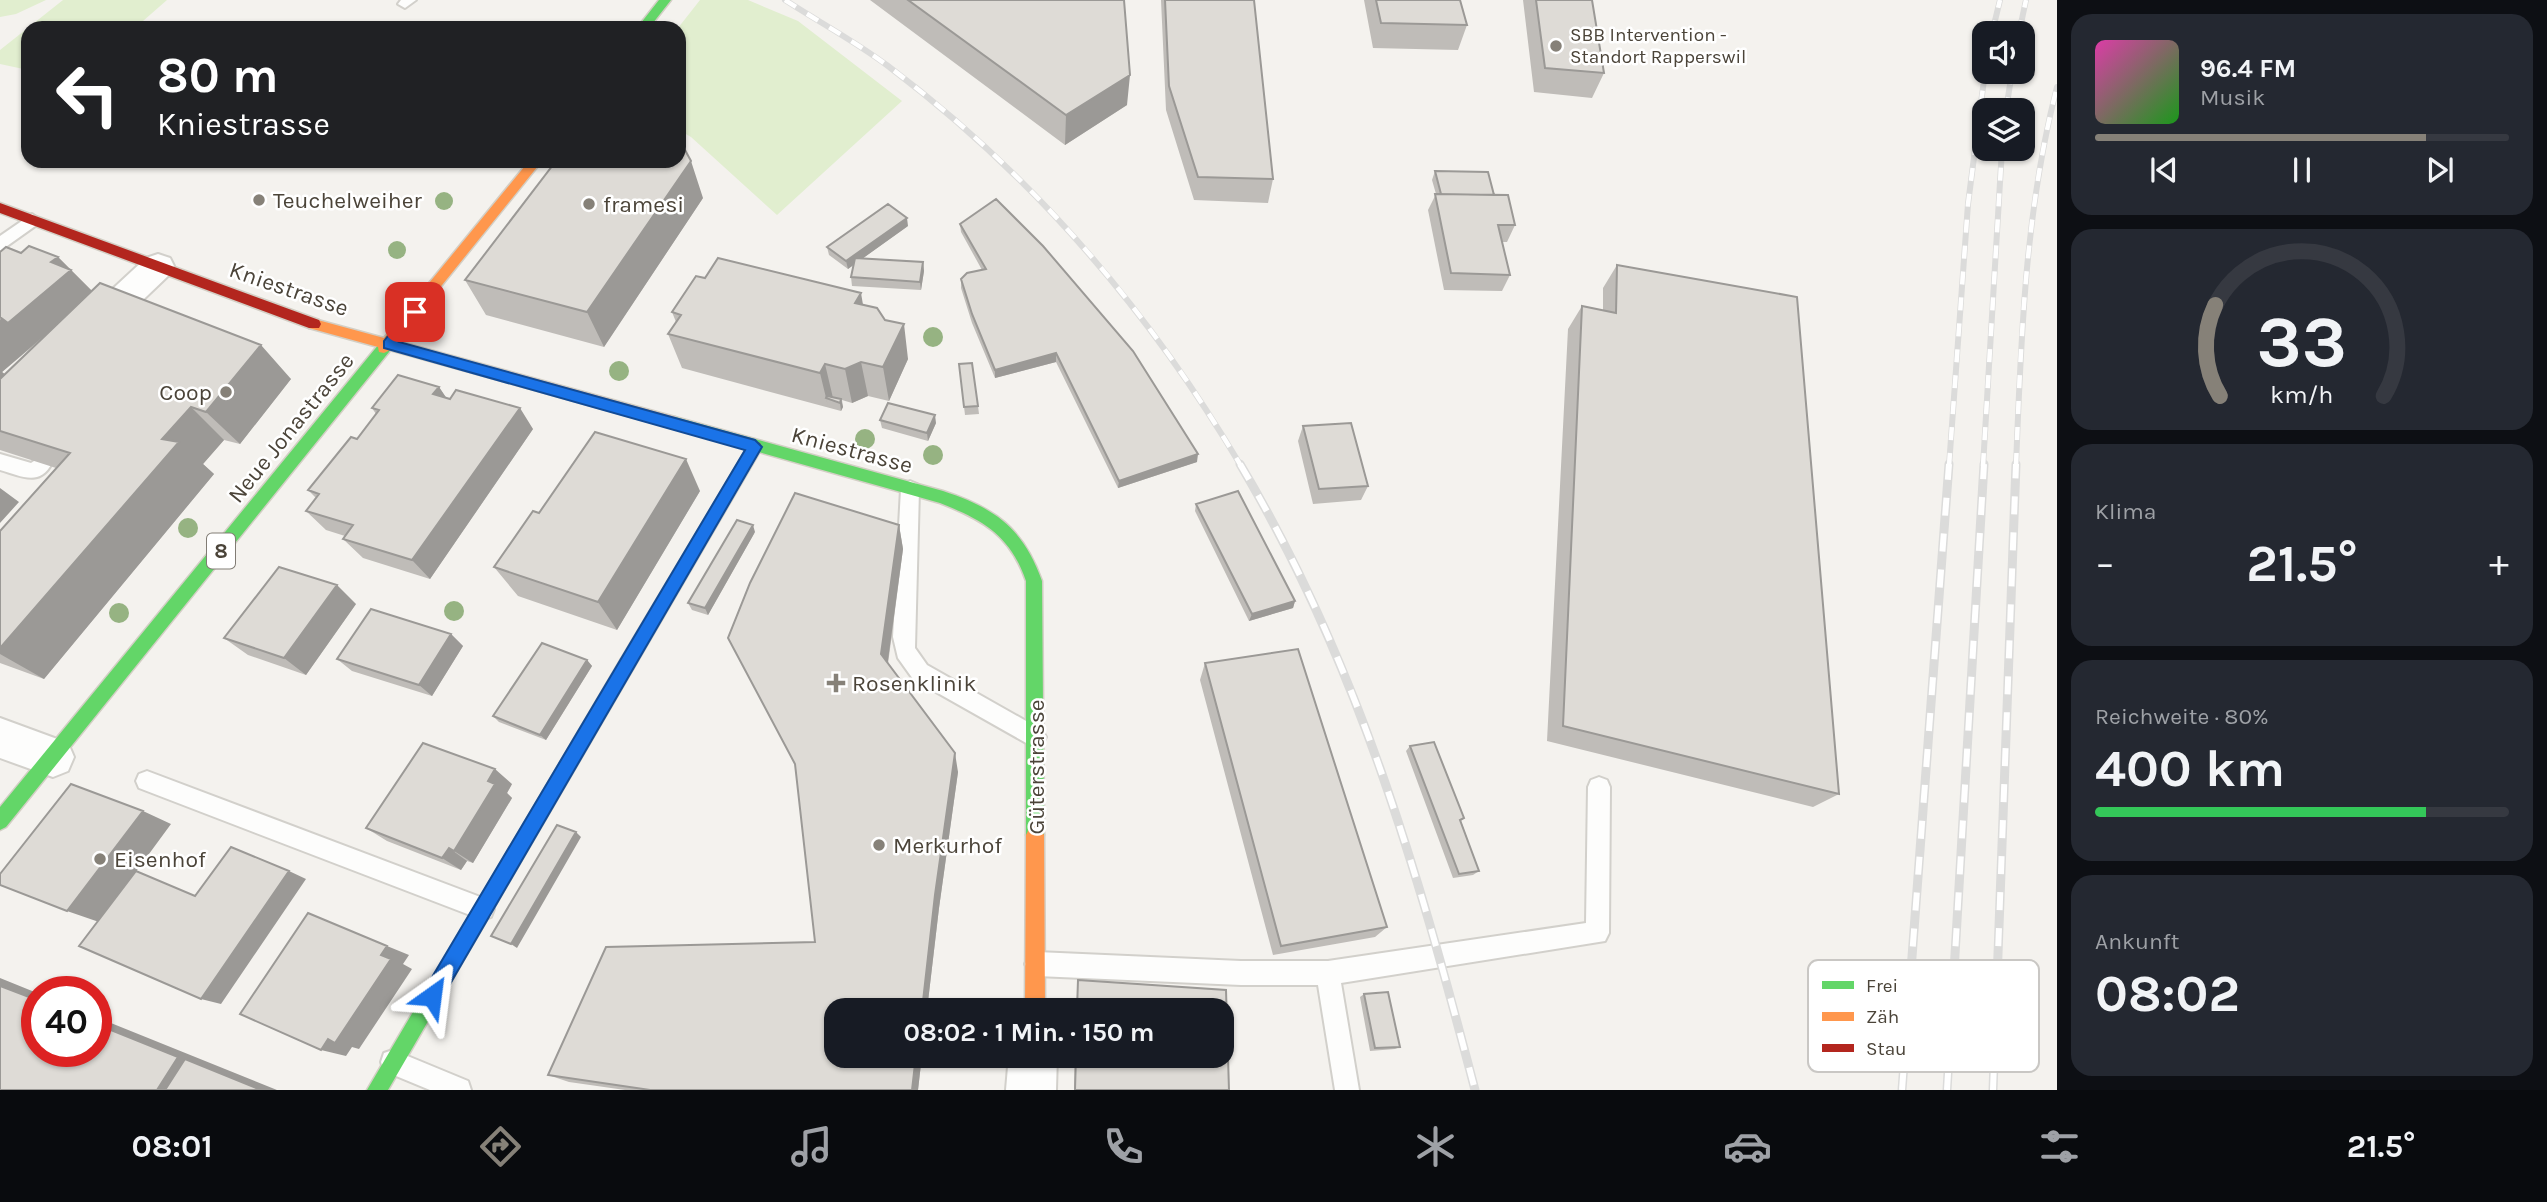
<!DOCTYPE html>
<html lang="de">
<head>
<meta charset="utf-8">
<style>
	:root { --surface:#171b24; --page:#242831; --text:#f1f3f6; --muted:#9ea1a6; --line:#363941; --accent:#868178 }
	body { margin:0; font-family:Karla,sans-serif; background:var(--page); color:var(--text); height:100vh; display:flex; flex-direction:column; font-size:26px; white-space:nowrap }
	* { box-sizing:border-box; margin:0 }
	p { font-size:23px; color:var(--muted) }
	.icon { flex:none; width:38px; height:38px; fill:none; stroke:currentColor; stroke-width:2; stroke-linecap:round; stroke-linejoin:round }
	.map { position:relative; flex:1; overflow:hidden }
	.drawer { display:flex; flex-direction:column; gap:14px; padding:14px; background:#0d0f14; width:490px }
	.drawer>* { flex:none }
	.top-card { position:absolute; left:21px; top:21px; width:665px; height:147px; border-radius:21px; box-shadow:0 2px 5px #0004; background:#202124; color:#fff; overflow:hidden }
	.fabs { position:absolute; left:1972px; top:21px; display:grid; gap:14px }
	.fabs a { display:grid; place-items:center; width:63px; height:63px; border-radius:14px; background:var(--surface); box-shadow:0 2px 5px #0004; font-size:35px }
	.speed { position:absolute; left:21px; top:976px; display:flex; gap:14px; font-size:35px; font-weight:700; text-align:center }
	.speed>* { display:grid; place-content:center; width:91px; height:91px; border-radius:50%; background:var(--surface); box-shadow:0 2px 5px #0004; line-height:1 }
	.speed .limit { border:10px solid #d22; background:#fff; color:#111 }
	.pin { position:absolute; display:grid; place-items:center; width:60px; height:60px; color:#fff; margin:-30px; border-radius:14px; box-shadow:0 4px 10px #0006 }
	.me { position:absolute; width:77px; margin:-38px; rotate:31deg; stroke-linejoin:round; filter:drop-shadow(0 0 5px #0008) }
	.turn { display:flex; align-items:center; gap:24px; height:147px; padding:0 21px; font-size:32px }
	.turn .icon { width:91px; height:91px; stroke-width:2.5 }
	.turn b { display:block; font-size:49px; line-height:60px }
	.big { font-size:52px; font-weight:700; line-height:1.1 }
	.drawer .card { flex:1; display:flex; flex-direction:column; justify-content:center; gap:10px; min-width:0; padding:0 24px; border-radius:21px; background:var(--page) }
	.drawer .dial { align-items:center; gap:0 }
	.dial svg { height:182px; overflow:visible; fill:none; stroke:var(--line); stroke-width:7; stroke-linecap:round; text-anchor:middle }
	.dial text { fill:var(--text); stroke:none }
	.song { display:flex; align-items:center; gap:21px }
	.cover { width:84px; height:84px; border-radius:10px; background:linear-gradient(135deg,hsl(320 70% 55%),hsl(120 70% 35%)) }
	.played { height:7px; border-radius:4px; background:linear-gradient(90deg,var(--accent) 80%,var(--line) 80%) }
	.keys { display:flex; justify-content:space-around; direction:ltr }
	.heat { display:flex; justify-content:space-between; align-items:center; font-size:38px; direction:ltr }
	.charge { height:10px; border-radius:5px; background:linear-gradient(90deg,#34c759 80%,var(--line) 0) }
	.trip { position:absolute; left:824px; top:998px; width:410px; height:70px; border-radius:21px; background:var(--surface); box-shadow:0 2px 5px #0004; font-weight:700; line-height:70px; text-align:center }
	.tab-bar { display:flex; height:112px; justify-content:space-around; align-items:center; background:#090b0e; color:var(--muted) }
	.tab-bar .icon { width:49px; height:49px }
	.tab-bar .current { color:var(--accent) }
	.tab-bar b { font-size:32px; color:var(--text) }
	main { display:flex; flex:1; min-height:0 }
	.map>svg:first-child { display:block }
</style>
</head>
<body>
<main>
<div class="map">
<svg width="2057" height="1090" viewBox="0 0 2057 1090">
	<rect width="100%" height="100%" fill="#f4f2ee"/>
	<path fill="#e1eecf" d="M0,0H46L16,14L0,17Z
		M63,0H167L135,28H28V70L0,64V50Z
		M700,0H748L798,21L902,101L777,215L691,137L679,130L678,28Z"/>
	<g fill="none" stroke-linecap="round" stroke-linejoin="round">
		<g stroke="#d2d0cb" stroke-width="4">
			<path id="lane" d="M401,0H416L405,8L398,4Z
				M32,214L40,220L38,224L0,251V236Z
				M0,454L31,463L43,455L50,458L52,463C40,487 21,476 0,470Z
				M910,481L917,484L919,489L915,648L927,665L1042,730L1046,737L1042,744L1035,747L1028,744L913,679L898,658L893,637L901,489L903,484Z
				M147,771L483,898L491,901L494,909L491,917L483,920L139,788L136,781L139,774Z
				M1599,777L1607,780L1610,787L1609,933L1605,941L1341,983L1359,1090H1335L1318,985H1241L1037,976L1029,972L1025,964L1029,956L1037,952L1241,961H1328L1586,923L1588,787L1591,780Z
				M393,1050L468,1081L471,1090H430L384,1071L381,1062L384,1053Z"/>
		</g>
		<g stroke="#d2d0cb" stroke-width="4">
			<path id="street" d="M158,254L170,258L174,266L170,274L101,340L89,344L77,340L72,331L77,322L146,258Z
				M0,718L68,743L74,757L68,771L53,777L0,758Z
				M1009,1055H1057L1056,1090H1006Z"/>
		</g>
		<g stroke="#d3cfc5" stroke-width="3">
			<path id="fast" d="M659,0H671L649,28H637Z
				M384,343L391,348L389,352L6,827L0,830V807L379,344Z
				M675,417L943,491C995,508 1023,528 1042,581L1044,835L1041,841L1035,844L1029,841L1026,835V581C1010,535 983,520 940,503L670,427L668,423Z
				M627,656L633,659L635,664L633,669L388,1090H367L621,659Z"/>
		</g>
		<g stroke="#d3cfc5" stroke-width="3">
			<path id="slow" d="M529,161H542L397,341L675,417L682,423L680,427L675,429L390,350L384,353L379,352L378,347L309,328L307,324L314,319L384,338Z
				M1035,826L1041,829L1044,835L1045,1010H1025L1026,835L1029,829Z"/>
		</g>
		<g stroke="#d3cfc5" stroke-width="3">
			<path id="jam" d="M0,203L319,320L321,324L319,328H309L0,213Z
				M755,441L760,443L762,447L760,451L633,669L627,672L621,669L619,664L621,659L750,443Z"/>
		</g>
		<use href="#lane" fill="#fdfdfc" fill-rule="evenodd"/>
		<use href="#street" fill="#fdfdfc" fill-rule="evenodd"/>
		<use href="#fast" fill="#63d668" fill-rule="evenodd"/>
		<use href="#slow" fill="#ff974d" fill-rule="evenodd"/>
		<use href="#jam" fill="#b3261e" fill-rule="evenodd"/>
		<g stroke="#dbdbda" stroke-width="6">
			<path id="rail-far1" d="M785,0C819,22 856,42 888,66C1034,176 1148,309 1241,466
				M1992,33L2000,0
				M2019,33L2026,0
				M2006,110L2012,72
				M1949,466L1968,204L1985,72
				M1983,466L2002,149
				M2016,466C2021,338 2025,211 2057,87"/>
		</g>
		<g stroke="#dbdbda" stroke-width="9">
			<path id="rail" d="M1240,464C1358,663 1417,868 1475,1090
				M1902,1090L1949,464
				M1947,1090L1984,464
				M1993,1090L2016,464"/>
		</g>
		<use href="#rail-far1" stroke="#fff" stroke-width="4.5" stroke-dasharray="13" stroke-linecap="butt"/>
		<use href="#rail" stroke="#fff" stroke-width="6" stroke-dasharray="18" stroke-linecap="butt"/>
	</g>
	<g fill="#96b382">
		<circle cx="444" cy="201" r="9"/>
		<circle cx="397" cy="250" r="9"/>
		<circle cx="933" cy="337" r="10"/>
		<circle cx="619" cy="371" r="10"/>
		<circle cx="865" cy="439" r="10"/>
		<circle cx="933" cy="455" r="10"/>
		<circle cx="188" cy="528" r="10"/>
		<circle cx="454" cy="611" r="10"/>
		<circle cx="119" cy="613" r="10"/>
	</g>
	<path fill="#bfbcb8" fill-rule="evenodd" d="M870,0H1124L1127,105L1065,145Z
		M1161,0H1254L1273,179L1268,203L1194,200L1166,110Z
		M1364,0H1460L1467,25L1458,50L1373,48Z
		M1523,0H1592L1604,73L1592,98L1534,92Z
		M1435,171L1494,195L1515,225L1507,242H1502L1510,275L1502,291L1444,290L1428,210L1436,194L1432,180Z
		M703,198L604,347L486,315L465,280Z
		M960,224L1197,462L1118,488L1056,362L995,378L972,323L961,288V279L982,270L961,232Z
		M908,226L863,258L923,262L924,271L921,290L852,286L851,277L853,265L848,269L829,255L827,247Z
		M0,252L21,253L58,257L92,291L291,379L240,444L224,440L203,464L214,474L44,679L0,663V531L56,468L0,450ZM50,332L5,374L2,372L33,346Z
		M1617,265L1839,794L1813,807L1547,741L1568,329L1582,306L1603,311V288Z
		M863,305L908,359L889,401L868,396L852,403L842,400L843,407L841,411L682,368L668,334L676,322L672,312Z
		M959,364L978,406L979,414L965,415Z
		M439,387L446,398L533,429L430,579L363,558L343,539L345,536L326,530L306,511L316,498L308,490L357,439L376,414L372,408Z
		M880,420L936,423L928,441L882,428Z
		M1303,426L1368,486L1361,500L1313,504L1298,441Z
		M700,491L617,630L518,596L494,567L539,513Z
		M1196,504L1295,601L1293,608L1249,621L1195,511Z
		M899,525L903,549L888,664L958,772L939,908L927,1010H836L922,1055L918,1090H625L569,1082L548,1075L815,942Z
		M755,532L708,615L692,610L688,603Z
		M356,604L306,675L248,655L224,638Z
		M451,634L463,646L432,696L352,671L337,659Z
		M587,660L592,666L546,740L499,722L493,716Z
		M1205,663L1387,927L1375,937L1273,955L1200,680Z
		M1410,746L1464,818L1461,821L1479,871L1473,875L1453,878L1406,751Z
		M512,784L507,793L512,798L473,863L467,861L461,870L387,841L366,828Z
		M1078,980L1226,990L1229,1090H1074L1075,1055H1222V1010H1076Z
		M1364,994L1400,1047L1395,1049L1370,1051L1360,997Z"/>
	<path fill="#9b9996" d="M1130,75L1127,105L1065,145L1066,115Z
		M691,161L703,198L604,347L587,312Z
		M907,218L908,226L848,269L846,261Z
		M58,257L94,293L2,372L8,377L0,385V320L51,262Z
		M923,262L924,271L921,290L920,282Z
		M861,293L867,328L855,303Z
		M904,324L908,359L889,401L883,367Z
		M261,345L291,379L240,444L206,412Z
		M1056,353V362L995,378V370Z
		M861,362L868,396L852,403L845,369Z
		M825,364L833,398H826L828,406L820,373Z
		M439,387L454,409L433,394Z
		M841,399L843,407L841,411L840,403Z
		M191,407L224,440L203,464L214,474L44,679L0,654V648L162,439Z
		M520,408L533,429L430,579L412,560Z
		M935,415L936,423L928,441L927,433Z
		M1198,454L1197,462L1118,488L1119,481Z
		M686,459L700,491L617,630L598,602Z
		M0,488L19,502L0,523Z
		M753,525L755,532L708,615L705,608Z
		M899,525L903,549L886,675L881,654Z
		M337,585L356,604L306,675L284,658Z
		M1295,601L1293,608L1249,621L1252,614Z
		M451,634L463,646L432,696L419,685Z
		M587,660L592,666L546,740L540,735Z
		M955,753L958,772L939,908L927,1010H922L935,895Z
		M495,769L512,784L507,793L512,798L473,863L454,851L488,781Z
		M143,811L171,824L99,922L67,911Z
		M576,832L581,837L517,948L511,944Z
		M449,848L467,861L461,870L442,858Z
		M289,871L306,879L221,1004L201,999Z
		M387,946L409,955L403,964L412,969L359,1049L352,1047L346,1056L321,1050Z
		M0,978L37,993V1000L0,986Z
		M96,1017L277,1090H157L96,1024Z
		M916,1055H922L918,1090H912Z"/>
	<path fill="#dedbd6" stroke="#9b9996" stroke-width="2" d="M908,0H1124L1130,75L1066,115Z
		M1165,0H1254L1273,179L1198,177L1169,86Z
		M1376,0H1460L1467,25L1381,23Z
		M1536,0H1592L1604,73L1545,68Z
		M679,139L691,161L587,312L465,280L556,161H679Z
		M1435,171L1488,172L1494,195L1441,194Z
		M1435,194L1508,195L1515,225H1498L1510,275L1451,273Z
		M996,199L1043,246L1133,351L1198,454L1119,481L1056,353L995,370L972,314L961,279L967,273L986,269L960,224Z
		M888,204L907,218L846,261L827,247Z
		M29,246L58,257L51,262L71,270L8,323L0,317V252L6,247L21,253Z
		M718,258L861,293L855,303L877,308L885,320L904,324L883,367L861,362L845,369L825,364L820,373L668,334L681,315L672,312L696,276L705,278Z
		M855,258L923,262L920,282L851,277Z
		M1617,265L1797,297L1839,794L1563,726L1582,306L1616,313Z
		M100,283L261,345L206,412L191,407L162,439L179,442L0,648V531L70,453L0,431V379Z
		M972,363L978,406L964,407L959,364Z
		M398,375L439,387L433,394L450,399L456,390L520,408L412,560L343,539L353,525L306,511L319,494L308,490L351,437L357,439L379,410L372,408Z
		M827,396L841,399L840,403L826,398Z
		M888,403L935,415L927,433L880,420Z
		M1351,423L1368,486L1319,489L1303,426Z
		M595,432L686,459L598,602L494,567L533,511L539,513Z
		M1238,491L1295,601L1252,614L1196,504Z
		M795,493L899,525L881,654L955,753L935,895L922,1010H836V1055H916L912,1090H650L548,1075L606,947L815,942L795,764L728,638L750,583Z
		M737,520L753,525L705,608L688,603Z
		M279,567L337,585L284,658L224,638Z
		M371,609L451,634L419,685L337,659Z
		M542,643L587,660L540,735L493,716Z
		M1298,649L1387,927L1281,946L1205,663Z
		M1434,742L1464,818L1460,820L1479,871L1459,874L1410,746Z
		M423,743L495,769L488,781L495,784L454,851L449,848L442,858L366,828Z
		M71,784L143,811L67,911L0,885V874Z
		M557,825L576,832L511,944L491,936Z
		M231,847L289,871L201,999L79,946L136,871L195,896Z
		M308,913L387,946L381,955L391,959L335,1043L328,1039L321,1050L240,1014Z
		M1078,980L1226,990L1229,1090H1075L1076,1055H1222V1010H1077Z
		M0,986L37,1000V1052H96V1024L178,1057L157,1090H0Z
		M1388,992L1400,1047L1375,1048L1364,994Z
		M185,1059L261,1090H165Z"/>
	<path fill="#1a73e8" stroke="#114b97" stroke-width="2" d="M415,306L422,312L399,342L755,440L762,447L439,1003L432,1006L425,1003L422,996L425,989L745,450L384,348V341L410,308Z"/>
	<g fill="#868178" stroke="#fff" stroke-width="2.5">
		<circle cx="1556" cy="46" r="7"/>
		<circle cx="259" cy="200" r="7"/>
		<circle cx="589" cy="204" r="7"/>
		<circle cx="226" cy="392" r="7"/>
		<path d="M832.5 672.5h7v7h7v7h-7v7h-7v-7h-7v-7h7z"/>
		<circle cx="879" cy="845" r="7"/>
		<circle cx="100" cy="859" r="7"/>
	</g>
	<g text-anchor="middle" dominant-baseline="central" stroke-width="5" stroke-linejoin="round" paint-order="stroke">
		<g font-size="19" fill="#4b4439" stroke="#fff" text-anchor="start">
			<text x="1570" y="35">SBB Intervention -<tspan x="1570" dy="22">Standort Rapperswil</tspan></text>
		</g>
		<rect fill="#fff" stroke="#817c74" stroke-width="2" x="207" y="533.5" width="28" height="35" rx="5"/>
		<g font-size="21" font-weight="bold" fill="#4b4439">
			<text x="221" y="551">8</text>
		</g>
		<g font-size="23" fill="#4b4439" stroke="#fff" text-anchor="start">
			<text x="273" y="200">Teuchelweiher</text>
			<text x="603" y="204">framesi</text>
			<text x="212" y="392" text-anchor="end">Coop</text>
			<text x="852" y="683">Rosenklinik</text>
			<text x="893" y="845">Merkurhof</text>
			<text x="114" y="859">Eisenhof</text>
		</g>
		<g font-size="23" fill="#4b4439" stroke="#fff">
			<text transform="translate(289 289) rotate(19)">Kniestrasse</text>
			<text transform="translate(291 428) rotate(-51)">Neue Jonastrasse</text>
			<text transform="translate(852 450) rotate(15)">Kniestrasse</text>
			<text transform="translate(1036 767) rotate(-90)">Güterstrasse</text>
		</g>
	</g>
	<rect x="1808" y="960" width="231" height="112" rx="10" fill="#fff" stroke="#c9c7c4" stroke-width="2"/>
	<rect x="1822" y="981" width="32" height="8" fill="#63d668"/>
	<rect x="1822" y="1012" width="32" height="9" fill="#ff974d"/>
	<rect x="1822" y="1044" width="32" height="8" fill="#b3261e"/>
	<g font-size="19" fill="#4b4439">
		<text x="1866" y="992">Frei</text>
		<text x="1866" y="1023">Zäh</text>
		<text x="1866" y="1055">Stau</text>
	</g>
</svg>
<div class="fabs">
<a><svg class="icon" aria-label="sound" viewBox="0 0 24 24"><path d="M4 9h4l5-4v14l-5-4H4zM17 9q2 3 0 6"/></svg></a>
<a><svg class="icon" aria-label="layers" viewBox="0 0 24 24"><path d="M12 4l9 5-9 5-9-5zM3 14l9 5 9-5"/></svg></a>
</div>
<div class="speed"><div class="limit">40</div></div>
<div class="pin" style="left:415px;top:312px;background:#d93025"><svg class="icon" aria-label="arrive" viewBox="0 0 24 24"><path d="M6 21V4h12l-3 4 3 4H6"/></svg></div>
<svg class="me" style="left:432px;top:996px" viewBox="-20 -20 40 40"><path d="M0-17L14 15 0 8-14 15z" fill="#1a73e8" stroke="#fff" stroke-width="4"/></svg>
<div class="trip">08:02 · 1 Min. · 150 m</div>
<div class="top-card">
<div class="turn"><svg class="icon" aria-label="left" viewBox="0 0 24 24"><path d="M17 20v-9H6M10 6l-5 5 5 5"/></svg><div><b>80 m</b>Kniestrasse</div></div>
</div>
</div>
<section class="drawer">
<div class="card">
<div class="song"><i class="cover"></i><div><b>96.4 FM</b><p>Musik</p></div></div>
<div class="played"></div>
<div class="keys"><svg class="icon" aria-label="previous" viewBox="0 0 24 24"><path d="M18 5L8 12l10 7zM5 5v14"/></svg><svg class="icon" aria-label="pause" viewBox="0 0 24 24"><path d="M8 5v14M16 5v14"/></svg><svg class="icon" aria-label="next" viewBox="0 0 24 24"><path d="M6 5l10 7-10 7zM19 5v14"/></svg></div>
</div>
<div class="card dial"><svg viewBox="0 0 100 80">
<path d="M14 69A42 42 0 1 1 86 69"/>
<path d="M14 69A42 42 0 0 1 12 29" stroke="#868178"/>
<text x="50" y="56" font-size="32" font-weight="700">33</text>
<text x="50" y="72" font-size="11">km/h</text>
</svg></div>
<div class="card"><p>Klima</p>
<div class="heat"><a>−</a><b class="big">21.5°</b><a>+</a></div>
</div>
<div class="card"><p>Reichweite · 80%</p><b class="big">400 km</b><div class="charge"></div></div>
<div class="card"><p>Ankunft</p><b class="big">08:02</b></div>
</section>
</main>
<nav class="tab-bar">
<b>08:01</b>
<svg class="icon current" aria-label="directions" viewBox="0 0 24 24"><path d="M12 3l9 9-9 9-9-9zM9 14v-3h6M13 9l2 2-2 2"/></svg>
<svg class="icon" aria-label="music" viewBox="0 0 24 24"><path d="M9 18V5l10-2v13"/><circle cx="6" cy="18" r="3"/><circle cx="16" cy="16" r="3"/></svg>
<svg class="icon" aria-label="phone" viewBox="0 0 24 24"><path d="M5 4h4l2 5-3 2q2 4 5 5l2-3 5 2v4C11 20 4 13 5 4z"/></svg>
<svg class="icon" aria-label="climate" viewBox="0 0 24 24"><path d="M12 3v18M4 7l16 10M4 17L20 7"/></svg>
<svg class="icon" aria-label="car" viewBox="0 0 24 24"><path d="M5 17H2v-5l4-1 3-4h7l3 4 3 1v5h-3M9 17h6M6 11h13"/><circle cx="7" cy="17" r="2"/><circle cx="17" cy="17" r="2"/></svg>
<svg class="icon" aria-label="filters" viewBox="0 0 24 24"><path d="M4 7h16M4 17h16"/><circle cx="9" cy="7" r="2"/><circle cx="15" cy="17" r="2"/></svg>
<b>21.5°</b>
</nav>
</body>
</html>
